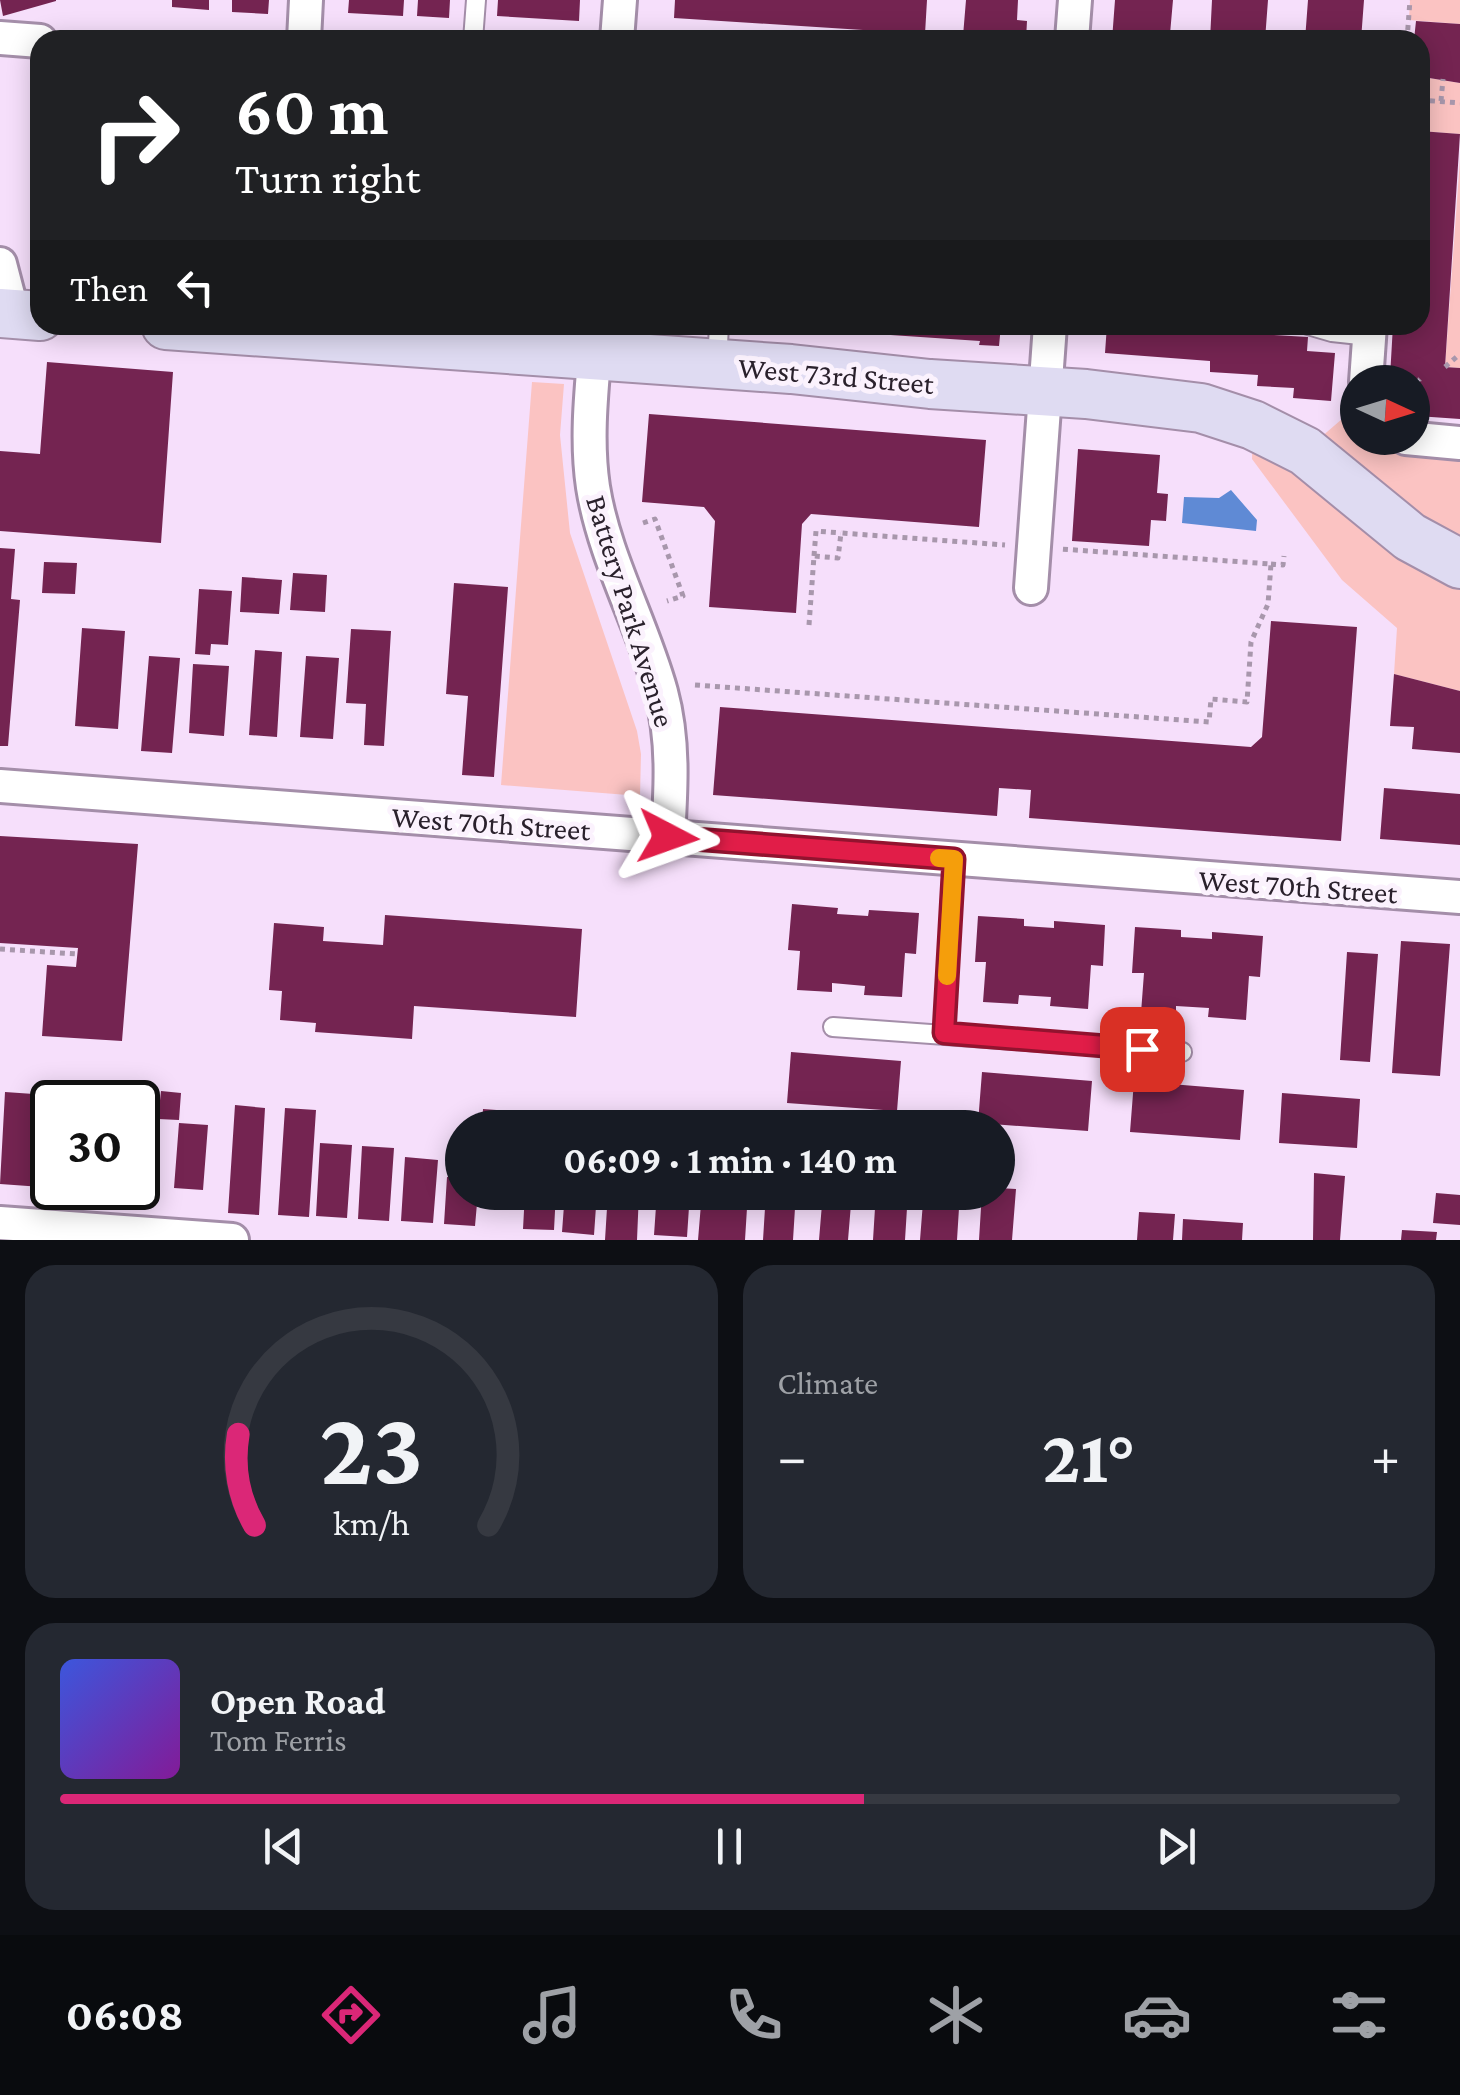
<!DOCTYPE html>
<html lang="en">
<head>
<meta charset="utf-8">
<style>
	:root { --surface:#171b24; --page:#242831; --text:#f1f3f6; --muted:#9ea1a6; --line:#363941; --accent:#db2777 }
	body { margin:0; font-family:"Crimson Pro",serif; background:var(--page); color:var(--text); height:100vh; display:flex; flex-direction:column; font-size:38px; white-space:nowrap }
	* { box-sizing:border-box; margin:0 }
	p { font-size:32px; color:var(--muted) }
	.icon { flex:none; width:55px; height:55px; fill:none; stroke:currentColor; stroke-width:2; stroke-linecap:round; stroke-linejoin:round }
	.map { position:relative; height:1240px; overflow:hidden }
	.panel { display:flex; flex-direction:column; gap:25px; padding:25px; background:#0d0f14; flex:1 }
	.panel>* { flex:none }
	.guide { position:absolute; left:30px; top:30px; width:1400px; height:305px; border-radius:30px; box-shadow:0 5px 25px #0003; background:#202124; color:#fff; overflow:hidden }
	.needle { width:65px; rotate:94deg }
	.fabs { position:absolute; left:1340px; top:365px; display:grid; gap:20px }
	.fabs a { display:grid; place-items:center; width:90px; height:90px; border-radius:50%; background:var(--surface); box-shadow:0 5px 25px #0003; font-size:50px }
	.speed { position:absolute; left:30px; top:1080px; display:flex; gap:20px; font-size:50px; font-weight:700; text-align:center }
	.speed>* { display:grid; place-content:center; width:130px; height:130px; border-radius:50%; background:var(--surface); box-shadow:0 5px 25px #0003; line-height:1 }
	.speed .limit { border:5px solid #111; border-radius:15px; background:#fff; color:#111 }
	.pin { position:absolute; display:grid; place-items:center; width:85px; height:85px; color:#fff; margin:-42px; border-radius:20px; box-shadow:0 5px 15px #0006 }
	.me { position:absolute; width:110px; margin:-55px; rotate:94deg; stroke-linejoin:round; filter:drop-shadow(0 0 8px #0008) }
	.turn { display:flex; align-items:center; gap:35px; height:210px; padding:0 40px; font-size:45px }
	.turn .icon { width:130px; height:130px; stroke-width:2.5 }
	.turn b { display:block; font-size:70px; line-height:85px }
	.then { display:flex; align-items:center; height:95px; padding:0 40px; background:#0003; gap:20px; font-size:38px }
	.big { font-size:75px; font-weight:700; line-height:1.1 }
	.panel .card { flex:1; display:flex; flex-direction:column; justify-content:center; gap:15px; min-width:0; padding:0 35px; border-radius:30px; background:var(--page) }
	.panel .dial { align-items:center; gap:0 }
	.dial svg { height:260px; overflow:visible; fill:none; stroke:var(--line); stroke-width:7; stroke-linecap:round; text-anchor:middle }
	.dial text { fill:var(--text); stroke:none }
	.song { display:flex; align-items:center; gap:30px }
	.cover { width:120px; height:120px; border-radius:15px; background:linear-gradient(135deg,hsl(230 70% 55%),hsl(290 70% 35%)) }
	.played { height:10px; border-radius:5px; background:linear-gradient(90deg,var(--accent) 60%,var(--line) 60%) }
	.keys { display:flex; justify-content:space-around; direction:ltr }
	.heat { display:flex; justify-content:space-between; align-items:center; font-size:55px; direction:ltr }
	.panel .tiles { flex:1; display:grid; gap:25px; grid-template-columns:1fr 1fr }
	.card:last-child { grid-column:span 2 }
	.trip { position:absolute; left:445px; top:1110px; width:570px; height:100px; border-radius:50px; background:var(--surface); box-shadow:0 5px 25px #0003; font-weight:700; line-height:100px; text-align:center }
	.dock { display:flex; height:160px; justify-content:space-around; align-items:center; background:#090b0e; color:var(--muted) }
	.dock .icon { width:70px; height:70px }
	.dock .current { color:var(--accent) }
	.dock b { font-size:45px; color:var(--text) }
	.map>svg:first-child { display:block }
</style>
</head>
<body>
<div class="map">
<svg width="1460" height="1240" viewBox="0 0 1460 1240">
	<rect width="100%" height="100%" fill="#f6dffb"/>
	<path fill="#fbc3c2" d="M1410,0H1460V24L1409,20Z
		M1423,77L1460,83V134L1420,131V81Z
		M1460,159V368L1445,367Z
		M532,382L564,384L560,435L570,533L637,731L641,754L640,796L501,785Z
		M1357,406L1358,438H1406L1460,443V691L1394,674L1397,628L1342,580L1252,459L1253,425L1305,451Z"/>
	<path fill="#5f8ad5" d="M1231,490L1257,520L1256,531L1182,523L1184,497L1219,498Z"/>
	<path fill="#742451" d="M0,0H56V1L3,16Z
		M172,0H209V10L172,7Z
		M232,0H269L268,14L232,12Z
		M349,0H404L403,16L348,13Z
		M418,0H450L449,18L417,16Z
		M498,0H580L579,21L497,16Z
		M675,0H927L925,34L674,18Z
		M966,0H1018L1017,20L1027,21L1026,40H979V37L963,36Z
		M1115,0H1173L1170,34L1180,40H1112Z
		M1212,0H1268L1265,40H1210Z
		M1308,0H1364L1361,40H1305Z
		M1416,21L1460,24V83L1423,77V85H1420V40H1414Z
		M1420,131L1460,134L1445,367L1460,368V419L1417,416L1420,379L1390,377L1393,325H1420Z
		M786,325H1001L999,346L979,345L980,341L786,328Z
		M1107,325H1275L1274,335L1308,337L1307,351L1335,353L1331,401L1293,398L1294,388L1257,386L1258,375L1210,372V361L1105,353Z
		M47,362L173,372L161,543L0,531V451L40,454Z
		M649,414L986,440L979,527L811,514L802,524L796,613L709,607L715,521L704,507L642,502Z
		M1078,449L1160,455L1157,493L1168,494L1166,521L1151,520L1149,546L1072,541Z
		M0,548L15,549L11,599L20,600L8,746H0Z
		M44,562L77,563L75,594L42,593Z
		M293,573L327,575L325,612L290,610Z
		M242,577L282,580L279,614L240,612Z
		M454,583L508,587L494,777L462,775L468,696L446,694Z
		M199,589L232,591L228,645L211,644L210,655L195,654Z
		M1271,621L1357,627L1341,841L1029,818L1031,790L999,788L997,816L713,795L720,707L1251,747L1262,737Z
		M82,628L125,631L118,729L75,726Z
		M351,629L391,631L384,746L364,745L366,704L346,703Z
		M255,650L282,652L277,737L249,735Z
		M149,656L180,658L172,753L141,751Z
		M306,656L339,658L333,739L300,737Z
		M193,664L229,666L224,736L189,733Z
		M1394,674L1460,691V753L1412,749L1414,727L1390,726Z
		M1384,788L1460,794V845L1380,839Z
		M0,836L138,844L122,1041L42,1036L47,965L76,967L78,948L0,943Z
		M792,904L838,908L837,914L868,916L869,910L919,913L916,954L905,953L902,997L864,995L865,986L832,983V992L797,990L800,951L788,950Z
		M385,915L582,929L576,1017L414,1006L412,1039L315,1032L316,1023L280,1020L282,991L269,990L274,923L324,927L323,941L383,945Z
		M978,916L1024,919V926L1054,928V921L1105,925L1103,966L1091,965L1088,1009L1050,1006L1051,997L1019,995L1018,1004L983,1002L986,962H975Z
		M1135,927L1181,930V937L1212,939V932L1263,936L1260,977L1249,976L1246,1020L1208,1017L1209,1008L1176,1006V1015L1141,1013L1144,973H1132Z
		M1401,941L1450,944L1440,1076L1392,1073Z
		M1347,952L1378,954L1370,1062L1340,1060Z
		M791,1052L901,1061L897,1111L787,1103Z
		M982,1072L1092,1081L1088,1131L978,1123Z
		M1134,1081L1244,1090L1240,1140L1130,1132Z
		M116,1086L152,1088L150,1115H138V1102H114Z
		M161,1091L181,1093L179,1120L158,1119Z
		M5,1092L48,1095L42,1187L0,1184Z
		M72,1092L103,1094V1102H72Z
		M1282,1093L1360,1099L1357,1148L1279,1143Z
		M235,1105L265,1108L259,1215L228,1213Z
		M285,1108L316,1110L309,1217L278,1215Z
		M483,1109L511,1111L510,1128H482Z
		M179,1123L208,1125L203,1190L174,1188Z
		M138,1127L157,1129L153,1205L123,1203L124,1188H138Z
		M320,1143L352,1145L347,1218L316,1216Z
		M362,1146L394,1148L389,1221L358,1219Z
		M405,1157L438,1160L433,1223L401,1221Z
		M1314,1173L1345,1176L1340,1240H1313Z
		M447,1177L462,1178V1192H478L475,1226L444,1224Z
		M66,1188H97L96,1202L65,1200Z
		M998,1188L1016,1189L1012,1240H979L982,1192H998Z
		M525,1192H556L554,1230L523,1229Z
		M565,1192H597L594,1235L562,1232Z
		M608,1192H639L637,1240H605Z
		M657,1192H690L687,1237L654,1235Z
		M702,1192H748L745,1240H698Z
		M766,1192H796L793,1240H763Z
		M823,1192H852L848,1240H819Z
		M876,1192H908L905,1240H873Z
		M937,1192H960L957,1240H920L923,1202L936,1203Z
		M1436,1193L1460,1195V1225L1433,1223Z
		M1139,1212L1175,1214L1173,1240H1137Z
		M1183,1219L1243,1223L1242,1240H1182Z
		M1402,1230L1437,1232L1436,1240H1401Z"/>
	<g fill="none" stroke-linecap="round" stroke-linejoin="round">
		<g stroke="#a48ea9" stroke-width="22">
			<path id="lane" d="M473,40L476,0
				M1308,325L1332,332L1369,336
				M717,364L719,325
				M833,1027L1182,1052
				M944,1033L953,859"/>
		</g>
		<g stroke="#a48ea9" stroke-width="38">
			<path id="street" d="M0,38L40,41
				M304,40L306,0
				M617,40L620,0
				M1072,40L1075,0
				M0,264L13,314
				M597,325C593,378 585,434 593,487C604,557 642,623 661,692C674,740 671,788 668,837
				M1366,382L1370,325
				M1406,438L1460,443
				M1031,588L1050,325
				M0,786L1460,897
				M0,1223L232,1240"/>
		</g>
		<g stroke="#a48ea9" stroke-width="52">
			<path id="secondary" d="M0,313L40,316
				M166,325L791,369L930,384L1086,394L1201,408L1253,425L1305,451L1410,537L1460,564"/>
		</g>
		<path stroke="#a897ac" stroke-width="5" stroke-dasharray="5 5" stroke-linecap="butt" d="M1407,40L1410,0
			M1420,100L1460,103
			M1441,101L1443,79
			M1445,367L1460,354
			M1412,387L1420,379
			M643,523L655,519L683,596L667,601
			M814,556L816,531L841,533
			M1271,564L1283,565L1284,556
			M809,625L814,556L838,558L841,533L1005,545
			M695,685L1209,722L1211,699L1247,702L1251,642L1268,604L1271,564L1061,549
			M0,949L77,954"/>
		<use href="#lane" stroke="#fff" stroke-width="18"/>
		<use href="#street" stroke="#fff" stroke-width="32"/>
		<use href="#secondary" stroke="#dfdbf2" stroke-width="48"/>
	</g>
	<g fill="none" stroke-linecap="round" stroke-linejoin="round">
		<g stroke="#92132f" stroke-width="25">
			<path id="route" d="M668,837L954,859L944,1033L1142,1049"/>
		</g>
		<use href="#route" stroke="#e11d48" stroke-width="18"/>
		<path stroke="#f59e0b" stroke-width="18" d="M939,858L954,859L947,976"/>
	</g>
	<g text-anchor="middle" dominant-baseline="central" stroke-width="10" stroke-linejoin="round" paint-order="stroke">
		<g font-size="30" fill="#2a212c" stroke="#fbf2fd">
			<text transform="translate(836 375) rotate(5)">West 73rd Street</text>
			<text transform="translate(631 611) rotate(73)">Battery Park Avenue</text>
			<text transform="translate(491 823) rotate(4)">West 70th Street</text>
			<text transform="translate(1298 886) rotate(4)">West 70th Street</text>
		</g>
	</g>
</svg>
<div class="fabs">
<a><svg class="needle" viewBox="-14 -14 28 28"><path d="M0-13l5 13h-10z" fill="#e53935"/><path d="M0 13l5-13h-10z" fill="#9ea1a6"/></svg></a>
</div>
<div class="speed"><div class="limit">30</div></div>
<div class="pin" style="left:1142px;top:1049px;background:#d93025"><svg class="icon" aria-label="arrive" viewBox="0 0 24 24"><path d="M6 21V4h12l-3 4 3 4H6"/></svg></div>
<svg class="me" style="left:668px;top:837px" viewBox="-20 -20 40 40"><path d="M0-17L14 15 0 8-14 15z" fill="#e11d48" stroke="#fff" stroke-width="4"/></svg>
<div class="trip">06:09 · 1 min · 140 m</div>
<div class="guide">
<div class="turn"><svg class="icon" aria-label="right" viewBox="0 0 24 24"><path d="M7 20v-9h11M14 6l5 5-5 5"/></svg><div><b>60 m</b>Turn right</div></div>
<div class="then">Then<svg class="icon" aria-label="left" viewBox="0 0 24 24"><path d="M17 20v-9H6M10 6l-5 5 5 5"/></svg></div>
</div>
</div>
<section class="panel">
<div class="tiles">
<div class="card dial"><svg viewBox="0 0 100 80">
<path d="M14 69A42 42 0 1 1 86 69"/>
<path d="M14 69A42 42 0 0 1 9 41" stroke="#db2777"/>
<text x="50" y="56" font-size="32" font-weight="700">23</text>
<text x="50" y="72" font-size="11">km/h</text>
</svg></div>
<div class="card"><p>Climate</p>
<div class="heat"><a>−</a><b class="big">21°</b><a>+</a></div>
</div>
<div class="card">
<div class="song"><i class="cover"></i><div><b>Open Road</b><p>Tom Ferris</p></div></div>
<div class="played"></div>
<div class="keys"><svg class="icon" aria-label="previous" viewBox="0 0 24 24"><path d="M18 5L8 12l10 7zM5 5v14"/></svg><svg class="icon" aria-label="pause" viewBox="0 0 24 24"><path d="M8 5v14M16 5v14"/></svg><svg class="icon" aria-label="next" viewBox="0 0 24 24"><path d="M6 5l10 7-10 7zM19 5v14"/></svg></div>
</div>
</div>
</section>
<nav class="dock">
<b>06:08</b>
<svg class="icon current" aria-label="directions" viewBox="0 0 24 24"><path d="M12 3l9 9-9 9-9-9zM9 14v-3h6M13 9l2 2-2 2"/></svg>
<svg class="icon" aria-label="music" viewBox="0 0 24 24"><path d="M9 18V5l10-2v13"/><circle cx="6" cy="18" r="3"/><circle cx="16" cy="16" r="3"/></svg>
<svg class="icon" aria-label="phone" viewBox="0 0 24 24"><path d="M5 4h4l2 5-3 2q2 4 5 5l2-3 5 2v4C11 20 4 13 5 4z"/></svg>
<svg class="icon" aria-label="climate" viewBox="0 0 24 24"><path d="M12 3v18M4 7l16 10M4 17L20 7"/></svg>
<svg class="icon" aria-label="car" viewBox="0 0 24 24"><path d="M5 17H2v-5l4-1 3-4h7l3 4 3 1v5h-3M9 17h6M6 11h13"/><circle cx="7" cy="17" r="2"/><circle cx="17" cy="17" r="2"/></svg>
<svg class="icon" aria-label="filters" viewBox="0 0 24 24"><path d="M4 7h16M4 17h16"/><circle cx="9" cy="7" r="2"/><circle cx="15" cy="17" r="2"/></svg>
</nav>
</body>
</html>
